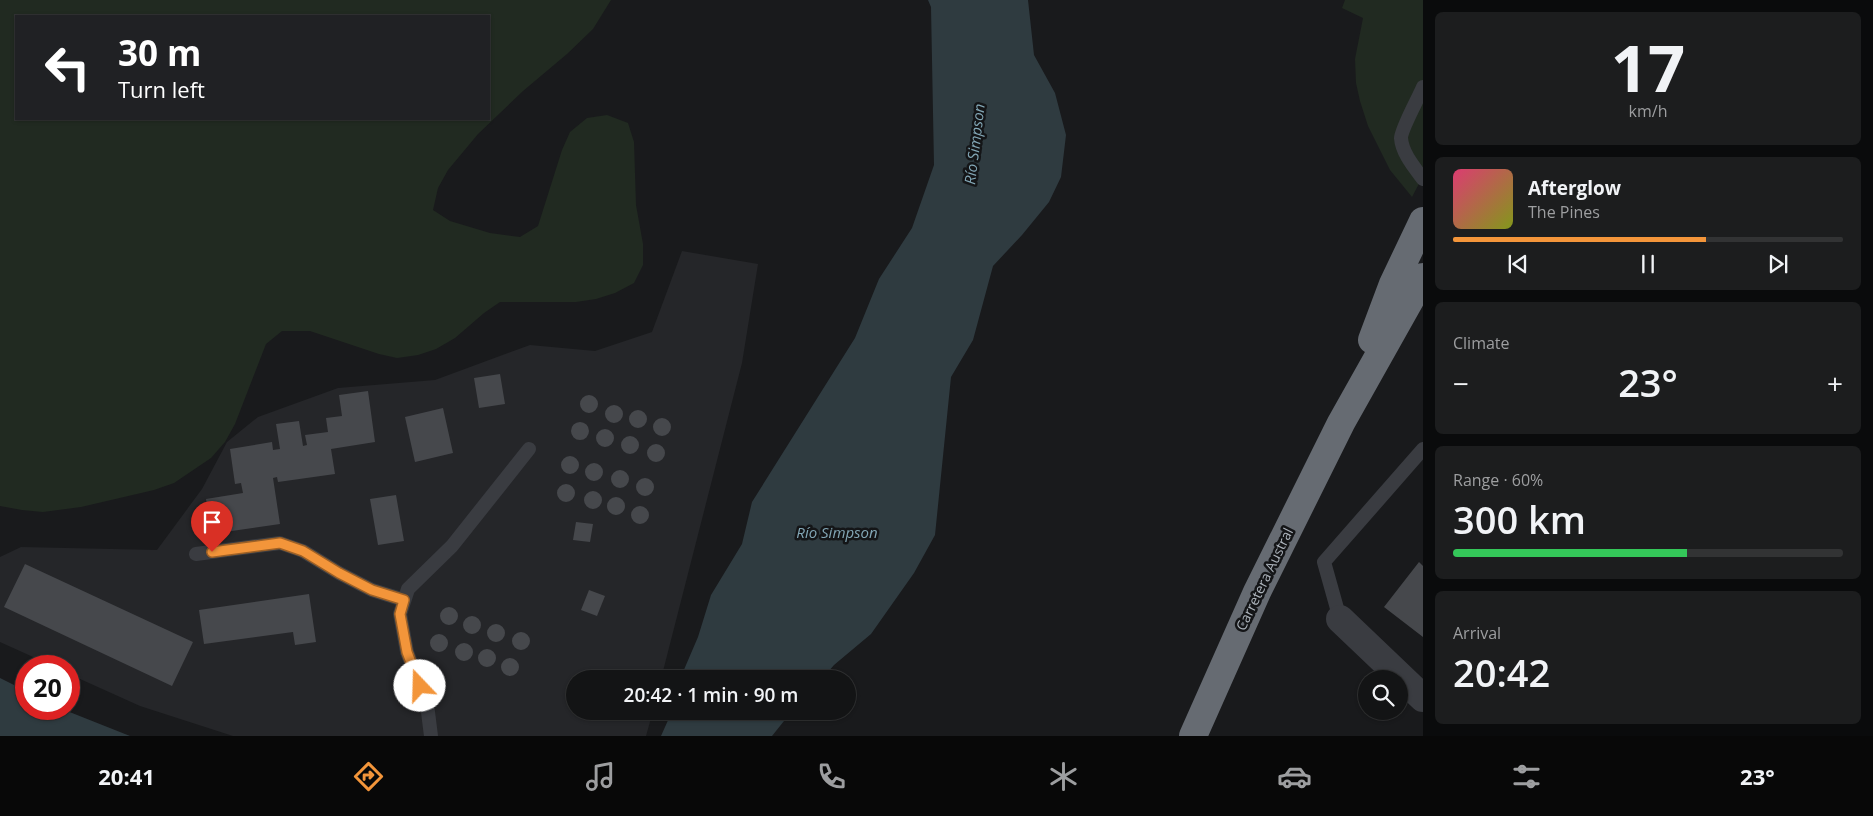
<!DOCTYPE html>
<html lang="en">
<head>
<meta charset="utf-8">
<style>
	:root { --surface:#131415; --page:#1c1d1e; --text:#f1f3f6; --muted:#9d9ea0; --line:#323334; --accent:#f3953a }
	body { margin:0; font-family:"Open Sans",sans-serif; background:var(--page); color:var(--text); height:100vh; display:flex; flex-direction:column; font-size:19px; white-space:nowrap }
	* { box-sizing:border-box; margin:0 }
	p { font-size:16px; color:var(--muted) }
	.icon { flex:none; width:28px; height:28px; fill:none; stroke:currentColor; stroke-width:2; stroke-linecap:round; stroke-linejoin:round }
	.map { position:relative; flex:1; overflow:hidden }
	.details { display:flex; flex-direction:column; gap:12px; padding:12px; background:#0a0b0c; width:450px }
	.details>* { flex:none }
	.guide { position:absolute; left:15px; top:15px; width:475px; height:105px; border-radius:0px; box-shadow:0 1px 4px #0004,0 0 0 1px var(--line); background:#202124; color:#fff; overflow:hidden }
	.buttons { position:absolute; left:1358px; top:670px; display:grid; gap:10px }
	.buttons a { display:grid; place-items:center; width:50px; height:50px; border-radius:50%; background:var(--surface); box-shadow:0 1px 4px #0004,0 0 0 1px var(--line); font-size:25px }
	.speed { position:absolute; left:15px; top:655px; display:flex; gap:10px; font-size:25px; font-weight:700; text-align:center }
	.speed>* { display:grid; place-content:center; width:65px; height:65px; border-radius:50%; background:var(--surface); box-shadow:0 1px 4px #0004,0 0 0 1px var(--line); line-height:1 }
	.speed .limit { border:8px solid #d22; background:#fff; color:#111 }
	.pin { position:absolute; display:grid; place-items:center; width:42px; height:42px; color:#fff; margin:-51px -21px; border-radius:50% 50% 50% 0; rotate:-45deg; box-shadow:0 0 5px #0007 }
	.pin .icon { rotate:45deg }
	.me { position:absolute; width:55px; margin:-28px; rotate:339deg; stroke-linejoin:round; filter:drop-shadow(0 0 4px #0008) }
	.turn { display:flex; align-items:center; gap:18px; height:105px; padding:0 20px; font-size:22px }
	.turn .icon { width:65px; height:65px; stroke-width:2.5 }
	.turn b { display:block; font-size:35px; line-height:42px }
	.big { font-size:38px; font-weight:600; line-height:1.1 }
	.details .widget { flex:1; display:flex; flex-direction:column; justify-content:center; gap:8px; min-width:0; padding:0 18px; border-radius:8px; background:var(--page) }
	.details .dial { align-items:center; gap:0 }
	.dial b { font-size:65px; line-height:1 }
	.song { display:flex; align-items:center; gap:15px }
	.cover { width:60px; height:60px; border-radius:8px; background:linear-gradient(135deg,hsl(340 70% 55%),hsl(70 70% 35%)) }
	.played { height:5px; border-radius:2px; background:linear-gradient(90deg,var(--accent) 65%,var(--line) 65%) }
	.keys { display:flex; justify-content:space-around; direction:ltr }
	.heat { display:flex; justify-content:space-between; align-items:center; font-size:28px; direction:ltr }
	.charge { height:8px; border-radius:4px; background:linear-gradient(90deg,#34c759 60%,var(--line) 0) }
	.trip { position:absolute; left:566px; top:670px; width:290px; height:50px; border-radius:25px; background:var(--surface); box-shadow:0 1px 4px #0004,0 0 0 1px var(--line); font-weight:600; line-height:50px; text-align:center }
	.tab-bar { display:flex; height:80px; justify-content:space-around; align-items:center; background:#080808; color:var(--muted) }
	.tab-bar .icon { width:35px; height:35px }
	.tab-bar .current { color:var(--accent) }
	.tab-bar b { font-size:22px; color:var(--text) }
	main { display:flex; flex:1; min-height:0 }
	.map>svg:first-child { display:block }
</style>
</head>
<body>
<main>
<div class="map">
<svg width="1423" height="736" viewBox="0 0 1423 736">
	<rect width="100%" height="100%" fill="#191a1c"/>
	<path fill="#252629" d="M682,251L758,264L742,363L661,679H575V711H653L646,736H233L140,706L69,674V666H53L0,642V557L21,547L157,550L202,489L227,442L258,417L338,388L435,380L530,345L595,351L652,332Z"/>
	<path fill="#212a21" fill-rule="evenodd" d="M0,0H611L593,29L567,54L523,91L478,134L448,170L438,188L433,210L450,221L490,233L520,237L538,226L562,150L570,132L587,118L607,115L628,123L634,142L636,205L643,244V265L634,283L615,293L596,299L576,302H500L484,313L455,338L436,349L418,355L397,358L379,354L310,331H282L266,344L235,424L225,442L211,458L174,483L154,490L81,507L43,512L22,510L0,506ZM16,16H489V119H16Z
		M1345,0H1423V176L1412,197L1390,170L1368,126L1360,101L1356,83L1355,59L1363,18L1342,8Z"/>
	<path fill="#2f3b40" d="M928,0H1028L1034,55L1055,93L1066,135L1061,177L1049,202L1022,235L993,266L973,340L951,377L935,535L914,573L871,634L834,665L822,679H680L698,637L711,595L742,544L752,502L855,338L879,279L912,228L934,165L931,7Z
		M0,678L26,691V709H62L130,736H0Z
		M670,711H792L772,736H661L669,718Z"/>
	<path fill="#46484c" d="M500,374L505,404L479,408L474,378Z
		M368,391L375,442L331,449L335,474L278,482L277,477L273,478L280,524L211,534L206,499L243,493L241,483L235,484L230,449L272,442L273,450L280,449L276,424L299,421L303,446L307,445L305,435L328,432L326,418L342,416L339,395Z
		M580 404a9 9 0 1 1 18 0a9 9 0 1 1-18 0Z
		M605 414a9 9 0 1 1 18 0a9 9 0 1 1-18 0Z
		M443,408L453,453L415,462L405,417Z
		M629 419a9 9 0 1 1 18 0a9 9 0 1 1-18 0Z
		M653 427a9 9 0 1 1 18 0a9 9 0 1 1-18 0Z
		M571 431a9 9 0 1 1 18 0a9 9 0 1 1-18 0Z
		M596 438a9 9 0 1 1 18 0a9 9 0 1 1-18 0Z
		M621 445a9 9 0 1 1 18 0a9 9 0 1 1-18 0Z
		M647 453a9 9 0 1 1 18 0a9 9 0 1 1-18 0Z
		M561 465a9 9 0 1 1 18 0a9 9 0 1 1-18 0Z
		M585 472a9 9 0 1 1 18 0a9 9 0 1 1-18 0Z
		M611 479a9 9 0 1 1 18 0a9 9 0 1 1-18 0Z
		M636 487a9 9 0 1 1 18 0a9 9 0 1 1-18 0Z
		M557 493a9 9 0 1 1 18 0a9 9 0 1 1-18 0Z
		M584 500a9 9 0 1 1 18 0a9 9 0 1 1-18 0Z
		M396,495L404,541L378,545L370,499Z
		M607 506a9 9 0 1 1 18 0a9 9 0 1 1-18 0Z
		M631 515a9 9 0 1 1 18 0a9 9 0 1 1-18 0Z
		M576,522L593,524L590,542L573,540Z
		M1419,562L1423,566V637L1384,607Z
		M25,564L193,642L172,686L4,607Z
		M589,590L605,596L597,616L581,610Z
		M309,594L316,642L295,645L293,632L204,644L199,610Z
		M440 616a9 9 0 1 1 18 0a9 9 0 1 1-18 0Z
		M463 625a9 9 0 1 1 18 0a9 9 0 1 1-18 0Z
		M487 633a9 9 0 1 1 18 0a9 9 0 1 1-18 0Z
		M512 641a9 9 0 1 1 18 0a9 9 0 1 1-18 0Z
		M430 643a9 9 0 1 1 18 0a9 9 0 1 1-18 0Z
		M455 652a9 9 0 1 1 18 0a9 9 0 1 1-18 0Z
		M478 658a9 9 0 1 1 18 0a9 9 0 1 1-18 0Z
		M501 667a9 9 0 1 1 18 0a9 9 0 1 1-18 0Z"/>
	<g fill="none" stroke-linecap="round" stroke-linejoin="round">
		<path stroke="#3a3c41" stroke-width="14" d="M1423,87C1419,97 1401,129 1401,138C1402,153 1414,167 1423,179
			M196,554L280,543L303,551L339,573L372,590L404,600
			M1340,619L1324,562L1423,449
			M431,736L427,704L407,652L400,614L408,589L452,546L529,449"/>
		<path stroke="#3a3c41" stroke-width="28" d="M1340,619L1423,698"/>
		<path stroke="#666b72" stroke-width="28" d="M1372,340L1393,284L1423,221
			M1193,736L1257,592L1341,423L1423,277"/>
	</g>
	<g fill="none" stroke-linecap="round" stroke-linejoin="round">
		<g stroke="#9e6126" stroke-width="12">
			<path id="route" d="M212,552L280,543L303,551L339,573L372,590L404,600L400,614L407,652L420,686"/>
		</g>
		<use href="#route" stroke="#f3953a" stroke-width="9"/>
	</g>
	<g text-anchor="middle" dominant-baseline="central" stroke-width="5" stroke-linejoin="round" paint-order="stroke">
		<g font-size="14" fill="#acb3bb" stroke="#141517">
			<text transform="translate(1264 579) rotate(-64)">Carretera Austral</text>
		</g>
		<g font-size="15" font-style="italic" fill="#83a7b6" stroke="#141517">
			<text transform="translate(974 144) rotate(-83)">Río Simpson</text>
			<text x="837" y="532">Río Simpson</text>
		</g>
	</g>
</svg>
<div class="buttons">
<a><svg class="icon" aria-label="search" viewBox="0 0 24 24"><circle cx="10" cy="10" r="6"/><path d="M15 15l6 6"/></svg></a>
</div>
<div class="speed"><div class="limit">20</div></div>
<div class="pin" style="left:212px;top:552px;background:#d93025"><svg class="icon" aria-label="arrive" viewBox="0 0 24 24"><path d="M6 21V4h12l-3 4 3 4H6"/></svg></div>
<svg class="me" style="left:420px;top:686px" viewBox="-20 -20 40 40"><circle r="19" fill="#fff"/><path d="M0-13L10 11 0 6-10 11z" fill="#f3953a"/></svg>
<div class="trip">20:42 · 1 min · 90 m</div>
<div class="guide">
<div class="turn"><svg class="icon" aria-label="left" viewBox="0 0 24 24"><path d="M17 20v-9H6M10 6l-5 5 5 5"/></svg><div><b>30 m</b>Turn left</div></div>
</div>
</div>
<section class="details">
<div class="widget dial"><b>17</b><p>km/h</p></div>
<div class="widget">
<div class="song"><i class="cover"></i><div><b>Afterglow</b><p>The Pines</p></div></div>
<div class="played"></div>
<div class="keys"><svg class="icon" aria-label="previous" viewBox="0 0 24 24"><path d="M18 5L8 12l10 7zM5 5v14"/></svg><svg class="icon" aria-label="pause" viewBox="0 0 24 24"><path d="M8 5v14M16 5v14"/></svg><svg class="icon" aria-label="next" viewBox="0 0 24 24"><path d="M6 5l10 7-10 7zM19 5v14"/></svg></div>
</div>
<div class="widget"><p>Climate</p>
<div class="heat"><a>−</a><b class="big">23°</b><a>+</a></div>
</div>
<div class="widget"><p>Range · 60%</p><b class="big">300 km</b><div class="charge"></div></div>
<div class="widget"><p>Arrival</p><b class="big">20:42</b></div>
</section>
</main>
<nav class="tab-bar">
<b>20:41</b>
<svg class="icon current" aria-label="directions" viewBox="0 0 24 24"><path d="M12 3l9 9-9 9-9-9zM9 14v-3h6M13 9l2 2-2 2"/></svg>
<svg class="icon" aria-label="music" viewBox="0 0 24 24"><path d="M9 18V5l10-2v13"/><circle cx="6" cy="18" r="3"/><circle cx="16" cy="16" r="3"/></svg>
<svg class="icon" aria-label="phone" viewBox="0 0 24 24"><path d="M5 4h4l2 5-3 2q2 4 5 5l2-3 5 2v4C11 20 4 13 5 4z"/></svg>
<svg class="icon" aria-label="climate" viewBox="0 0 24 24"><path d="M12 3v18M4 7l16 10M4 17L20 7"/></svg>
<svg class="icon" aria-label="car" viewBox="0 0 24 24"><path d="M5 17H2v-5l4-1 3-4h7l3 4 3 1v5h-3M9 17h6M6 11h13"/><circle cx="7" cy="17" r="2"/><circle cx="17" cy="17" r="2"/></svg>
<svg class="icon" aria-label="filters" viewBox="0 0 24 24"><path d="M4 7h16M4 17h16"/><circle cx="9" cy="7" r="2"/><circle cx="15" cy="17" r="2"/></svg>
<b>23°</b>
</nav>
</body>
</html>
